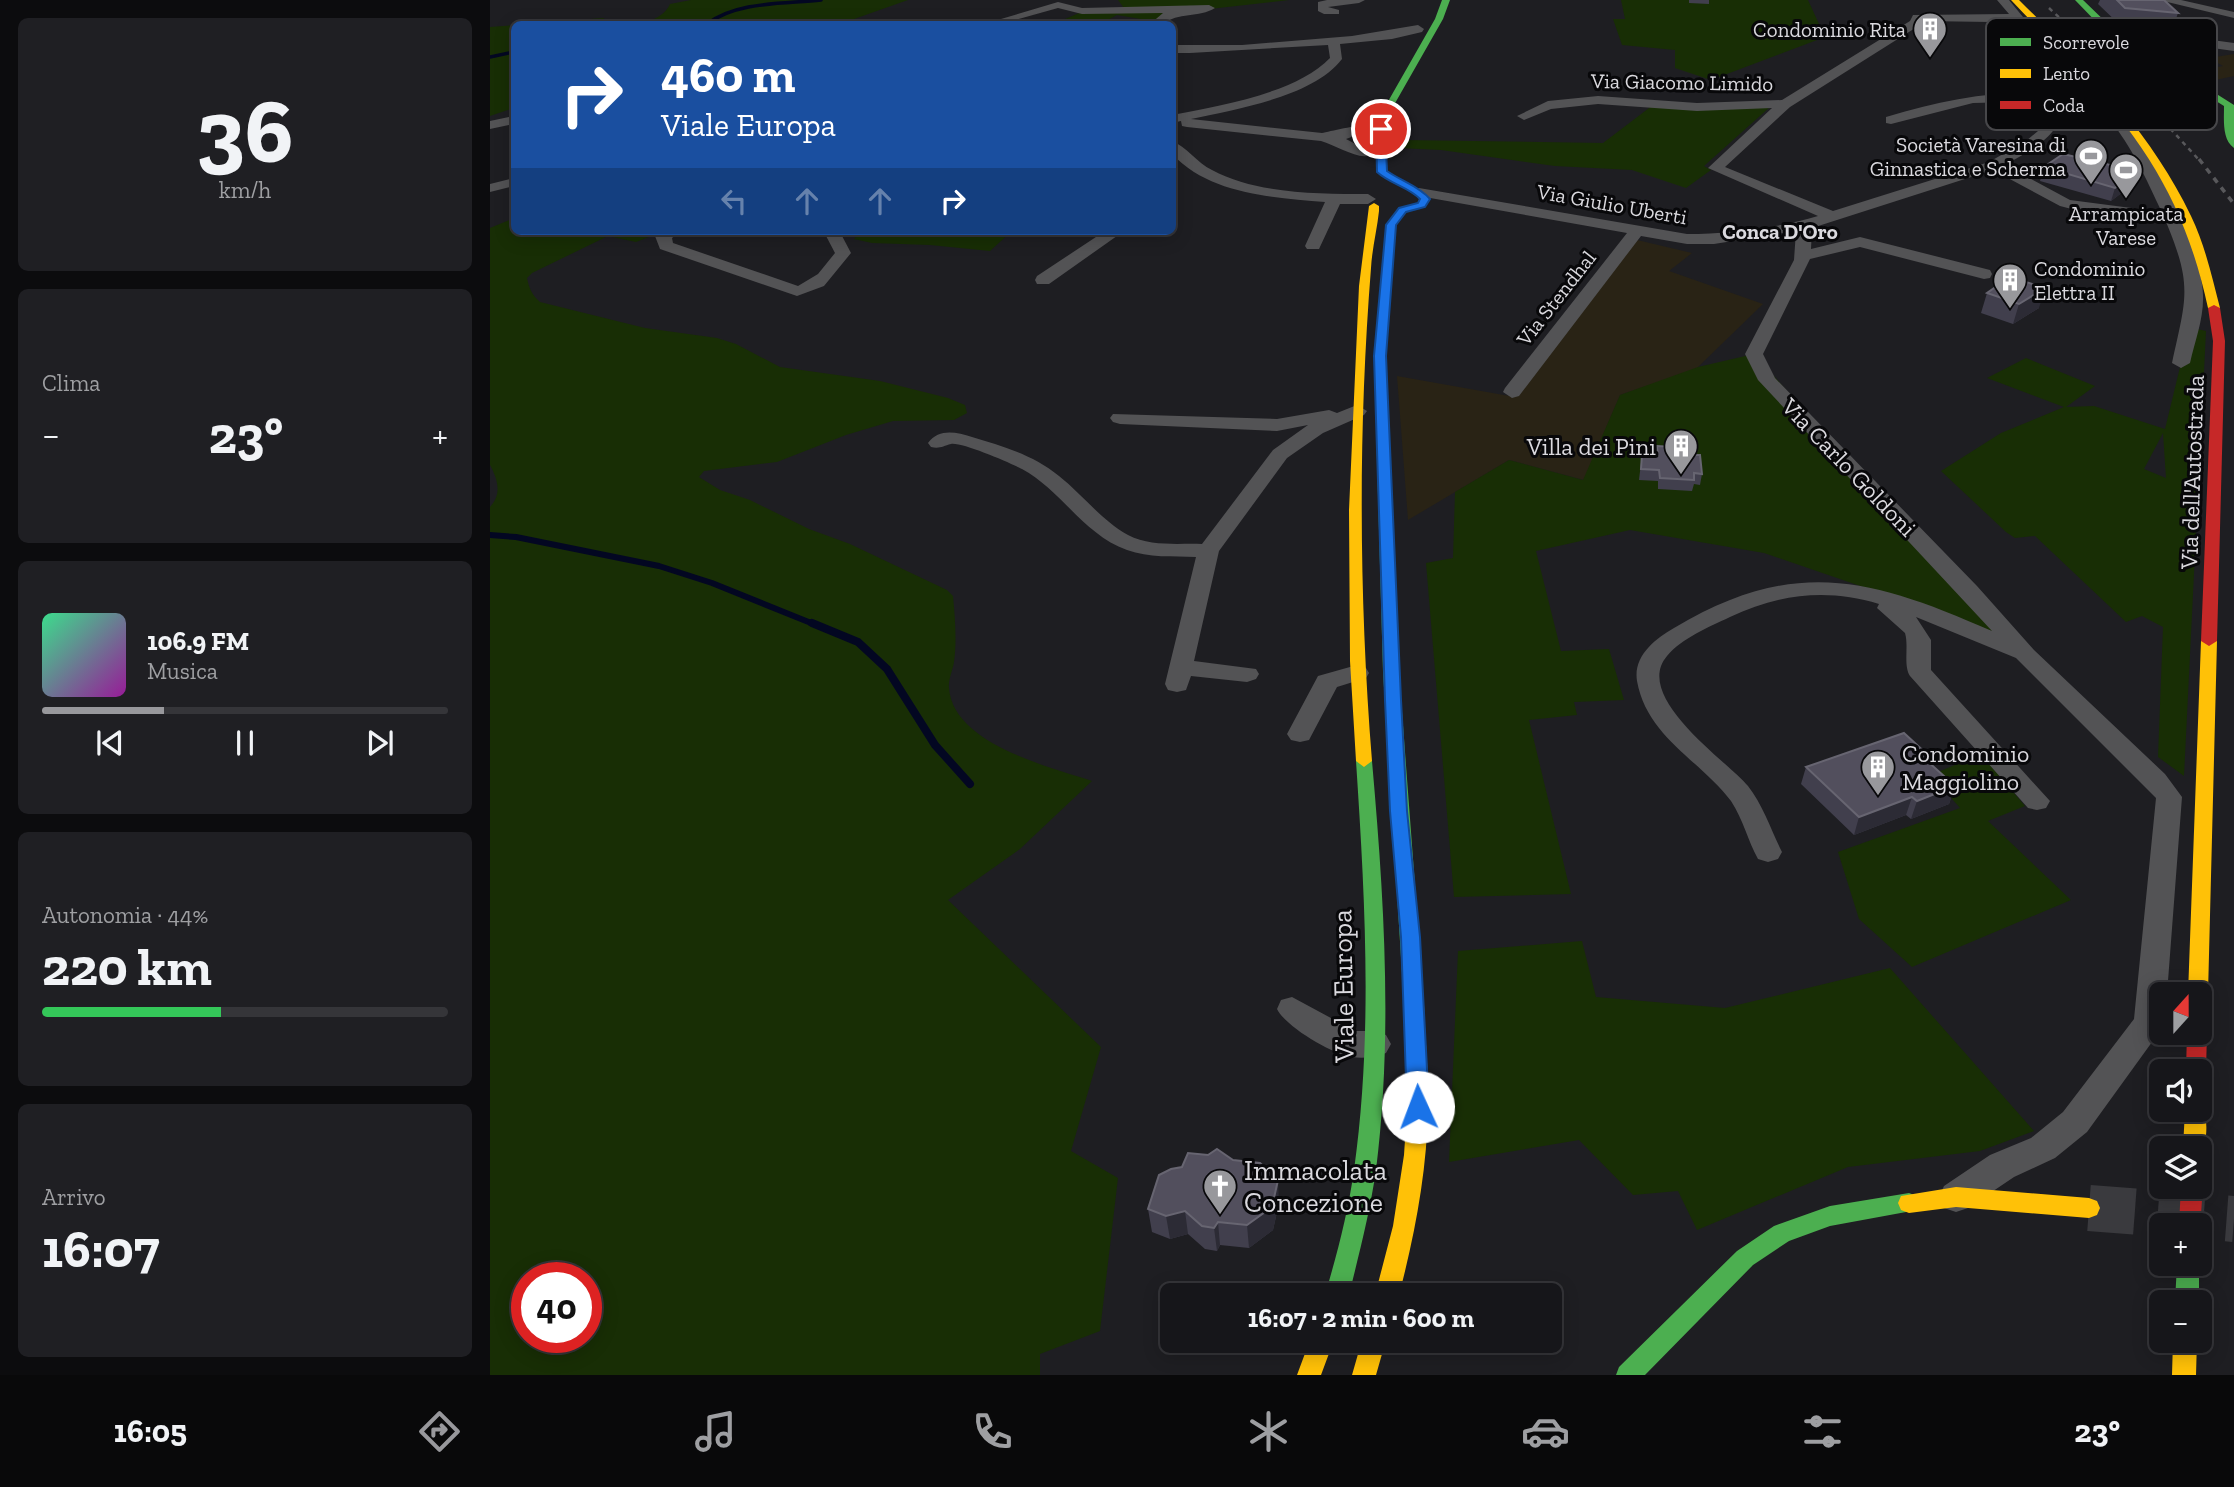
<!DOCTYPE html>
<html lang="it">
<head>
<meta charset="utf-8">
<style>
	:root { --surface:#16161a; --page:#1f1f23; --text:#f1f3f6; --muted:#9e9fa2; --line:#353539; --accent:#98989c }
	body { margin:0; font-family:"Zilla Slab",serif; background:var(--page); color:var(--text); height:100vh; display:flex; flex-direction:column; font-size:26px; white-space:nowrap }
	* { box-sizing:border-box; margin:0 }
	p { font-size:23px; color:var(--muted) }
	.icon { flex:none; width:38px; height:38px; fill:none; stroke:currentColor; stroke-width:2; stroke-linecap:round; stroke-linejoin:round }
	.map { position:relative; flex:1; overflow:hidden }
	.sheet { display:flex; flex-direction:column; gap:18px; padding:18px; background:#0c0c0e; width:490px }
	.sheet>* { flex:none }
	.top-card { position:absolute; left:21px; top:21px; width:665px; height:214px; border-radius:10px; box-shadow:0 4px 18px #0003,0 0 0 2px var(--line); background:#1a4fa0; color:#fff; overflow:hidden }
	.needle { width:46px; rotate:21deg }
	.controls { position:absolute; left:1659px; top:982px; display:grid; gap:14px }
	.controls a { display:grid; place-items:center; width:63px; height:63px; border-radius:10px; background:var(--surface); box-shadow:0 4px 18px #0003,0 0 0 2px var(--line); font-size:35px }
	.speed { position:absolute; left:21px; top:1262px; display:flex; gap:14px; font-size:35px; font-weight:700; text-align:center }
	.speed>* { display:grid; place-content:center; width:91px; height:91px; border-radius:50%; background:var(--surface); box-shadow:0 4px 18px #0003,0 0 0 2px var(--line); line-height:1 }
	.speed .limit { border:10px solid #d22; background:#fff; color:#111 }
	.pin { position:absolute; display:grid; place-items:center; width:60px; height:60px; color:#fff; margin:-30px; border:4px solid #fff; border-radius:50%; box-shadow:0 2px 7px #0007 }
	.me { position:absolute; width:77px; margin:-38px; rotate:358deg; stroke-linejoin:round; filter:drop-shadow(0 0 5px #0008) }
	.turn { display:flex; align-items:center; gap:24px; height:147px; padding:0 35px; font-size:32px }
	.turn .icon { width:91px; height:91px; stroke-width:2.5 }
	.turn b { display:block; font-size:49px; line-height:60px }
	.lanes { display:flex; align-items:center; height:66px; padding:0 35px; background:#0003; justify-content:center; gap:35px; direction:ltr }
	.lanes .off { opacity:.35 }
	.big { font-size:52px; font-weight:700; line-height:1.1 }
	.sheet .card { flex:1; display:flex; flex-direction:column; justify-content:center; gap:10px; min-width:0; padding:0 24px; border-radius:10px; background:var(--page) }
	.sheet .dial { align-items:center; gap:0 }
	.dial b { font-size:91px; line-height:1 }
	.song { display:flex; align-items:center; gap:21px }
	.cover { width:84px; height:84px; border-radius:10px; background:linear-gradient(135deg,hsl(150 70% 55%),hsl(300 70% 35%)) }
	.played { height:7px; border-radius:4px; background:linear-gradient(90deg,var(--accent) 30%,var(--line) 30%) }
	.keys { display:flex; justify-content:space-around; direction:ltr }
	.heat { display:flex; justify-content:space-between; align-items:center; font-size:38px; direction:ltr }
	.charge { height:10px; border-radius:5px; background:linear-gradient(90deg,#34c759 44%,var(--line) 0) }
	.trip { position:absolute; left:670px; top:1283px; width:402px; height:70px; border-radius:10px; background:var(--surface); box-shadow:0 4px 18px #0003,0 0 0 2px var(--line); font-weight:700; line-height:70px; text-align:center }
	.dock { display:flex; height:112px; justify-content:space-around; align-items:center; background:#09090a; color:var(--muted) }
	.dock .icon { width:49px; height:49px }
	.dock .active { color:var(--accent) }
	.dock b { font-size:32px; color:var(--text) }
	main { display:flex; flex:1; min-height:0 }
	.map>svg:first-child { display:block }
</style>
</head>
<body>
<main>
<section class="sheet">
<div class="card dial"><b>36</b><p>km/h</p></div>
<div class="card"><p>Clima</p>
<div class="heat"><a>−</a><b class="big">23°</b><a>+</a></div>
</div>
<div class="card">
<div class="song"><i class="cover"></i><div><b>106.9 FM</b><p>Musica</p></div></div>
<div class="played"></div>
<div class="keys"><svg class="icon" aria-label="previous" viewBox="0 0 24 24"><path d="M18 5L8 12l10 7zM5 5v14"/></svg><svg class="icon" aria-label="pause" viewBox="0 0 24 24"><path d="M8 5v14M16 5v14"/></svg><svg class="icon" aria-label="next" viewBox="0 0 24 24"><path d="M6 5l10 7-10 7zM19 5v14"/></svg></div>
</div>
<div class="card"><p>Autonomia · 44%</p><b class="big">220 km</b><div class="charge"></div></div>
<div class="card"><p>Arrivo</p><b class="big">16:07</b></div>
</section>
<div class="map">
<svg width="1744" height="1375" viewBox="0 0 1744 1375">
	<rect width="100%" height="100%" fill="#1e1e22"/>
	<path fill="#292315" d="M1744,54V76L1721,81L1716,77L1727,74L1717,69L1733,66L1719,58Z
		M1147,240L1202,253L1179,271L1273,304L1206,369L1130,395L1094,480L1019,460L918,520L907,376L1025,397Z"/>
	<path fill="#182e05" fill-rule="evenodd" d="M201,0H418L350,24H24V108L0,116V27L113,18C130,30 171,25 180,4Z
		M628,0H799L675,14L663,21L627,15L610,24L575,19L594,11L634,8Z
		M1131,0H1318L1335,37L1221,80L1185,68V50L1132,45L1123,19H1135Z
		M1163,105L1280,107L1214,166L1221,170L1196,188L1142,170L1065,166L951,150L908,148L911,140L1113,143Z
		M24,218V231H174L146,242L118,236L42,273L37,278C39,288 42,295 50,302L155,328L227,338L246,344L290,367L390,381L458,398L475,405L477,413L464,420L403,421L356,435L287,462L214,471L209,477L230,490L260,500L319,529L360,544L457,590L463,596C465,617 467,641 464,662C463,670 458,679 459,688C463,744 560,767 602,781L530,849L458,900L611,1047L581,1151L628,1178L610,1331L550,1354V1375H0V507C12,494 8,480 0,465V228ZM37,1278H96V1337H37Z
		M371,231H522L500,251L440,245L382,243L364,239Z
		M1703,328L1716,331L1694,776L1668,757L1673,627L1652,616L1636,622L1545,536L1525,538L1516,532L1451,471L1511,433L1574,407L1497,378L1536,358L1605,386L1576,407L1604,406L1675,429L1691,363ZM1673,433L1676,478L1654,469Z
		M1264,354L1519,637L1274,553L1140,530L1046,551L1071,651L1119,649L1134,700L1084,702L1087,715L1039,720L1081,894L964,897L936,563L963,558L965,492L1019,460L1093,480L1130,395L1208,367Z
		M1491,754L1535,806L1498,821L1581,900L1422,967L1369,919L1348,852L1470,808L1441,775Z
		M1092,941L1106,997L1235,1008L1400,968L1544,1131L1490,1151L1358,1167L1207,1230L1188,1191L1143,1195L1089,1140L959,1162L968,951Z"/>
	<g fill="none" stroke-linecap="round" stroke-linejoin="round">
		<path stroke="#030722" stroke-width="3.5" d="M217,24C247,1 295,4 331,0
			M0,57L24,52"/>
		<path stroke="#030722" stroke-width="6" d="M0,535L26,537L169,566L222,583L326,625"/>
		<path stroke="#030722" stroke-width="8" d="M322,623L368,642L397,669L445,745L480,784"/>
		<path stroke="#3a3a3e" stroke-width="46" stroke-dasharray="46 23" stroke-linecap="butt" d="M1599,1208L1744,1219"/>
		<path fill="#535355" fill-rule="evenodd" d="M837,0H875L869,3L838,7L849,10V14H834L828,11V2Z
			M1507,0H1519L1533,17L1513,22C1532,39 1550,62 1571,77C1583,85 1598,85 1610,95C1650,128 1712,243 1713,295C1714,318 1705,341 1700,363L1691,368L1682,363C1696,298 1703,286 1676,222L1597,213L1570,206L1503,170L1322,228L1321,249L1370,237L1500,270L1502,274L1500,278L1494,279L1370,247L1320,259L1273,354L1285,378L1487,586L1544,650L1675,774L1692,797L1677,994H1671L1670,1031L1597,1132L1565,1158L1524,1177L1478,1208L1466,1212L1454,1208L1449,1197L1454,1186L1500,1155L1541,1138L1573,1112L1644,1019L1666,798L1526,658L1426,617L1441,640V670L1560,801L1556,808L1547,810L1538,808L1420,676C1413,665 1419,646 1415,633L1387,608L1389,604C1337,588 1289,594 1240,617C1219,627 1192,638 1177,656C1142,697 1237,761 1258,786C1273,805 1281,830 1292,852L1288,859L1278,862L1268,859C1258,841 1253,819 1241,801C1210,760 1157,737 1147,681C1143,656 1165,639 1184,628C1305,556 1381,578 1502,631L1268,380L1255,354L1304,260L1306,231L1224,244H1197L1151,236L1029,396L1022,398L1013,392L1015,388L1137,233L929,196L922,192L929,188L1197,234C1240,234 1287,228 1328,216L1218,168L1282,108L1207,111L1108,104L1061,109L1034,120L1027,116L1058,101L1108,96L1207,103L1292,100L1420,21L1423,15L1519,14ZM1432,21L1501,22L1562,82V93C1504,90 1451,100 1396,117V123L1401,124L1483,103L1562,101V108L1554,126L1536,141L1499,162L1343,211L1235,167L1300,107L1430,25ZM1575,87C1625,105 1651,168 1672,212L1580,200L1515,165C1551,144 1577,133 1575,87Z
			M1669,0H1691L1744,12V18Z
			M568,2L592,8L719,5L725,8C709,18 688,12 673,24H660L673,13L592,14L568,8L511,24H494Z
			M928,25L934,29L932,32L902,39L850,44L852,59C823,97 746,109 701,119L832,133C840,131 872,124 878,125V131L856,139L877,150V156C865,158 845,145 831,141L697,127L692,126L691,121L682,123V115C729,106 807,93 840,58L838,45L700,53H682V45H752L862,36Z
			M1619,26L1744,43V51L1615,33V27Z
			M24,116V124L0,129V121Z
			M682,141C696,146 707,163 722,170C767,194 828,194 878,194L886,199L878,204H850L829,249H817L815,246L835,202C782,197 721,195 682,154Z
			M24,178V186L0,192V184Z
			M171,231H191L182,238L183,243L308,286L328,274L345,253L335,234L337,231H353L351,234L361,253L334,286L307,296L170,249L165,236Z
			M615,231H634L559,284H547L545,280L547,276Z
			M867,405L877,411L874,415L833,433L797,458L729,551L704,661L766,669L769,674L766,679L757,682L701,676L696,690L687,692L678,690L675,684L706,557C683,556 659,558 637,550C594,535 571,490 532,469C520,463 472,442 461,444C453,446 450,449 441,447L438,443C449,428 466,432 482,437C512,446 544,455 569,476C593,495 611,520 638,535C661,547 688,543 712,544L783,450L818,425L787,431L630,424L623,422L620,418L623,414L787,419L839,410L847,413Z
			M867,665L876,668L879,673L876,678L847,687L819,740L810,742L801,740L797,734L828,676Z
			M802,997L865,1031H885L896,1035L901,1044L896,1053C885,1057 874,1059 862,1057C842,1054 796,1027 787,1009L791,1000Z"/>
		<path fill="#4caf50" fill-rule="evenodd" d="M952,0H960L953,19L900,112L895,129L897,171L925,188V192L922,193L887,172V129L892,112L945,19Z
			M1585,0H1593L1622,28L1744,105V148C1732,139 1734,121 1734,106L1616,32Z
			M890,350L896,353L909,672L934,1005L931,1011L924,1013L917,1011L914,1005L893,672L884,353Z
			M874,755L882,761C894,897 903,1034 886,1170C880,1212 869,1254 859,1295H835C847,1254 858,1213 864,1170C883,1035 875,897 866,761Z
			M1419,1193L1427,1196L1430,1203L1427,1210L1340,1226L1299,1241L1263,1265L1155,1375H1126L1129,1367L1247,1251L1284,1226L1340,1206Z
			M1687,1264H1709V1302H1685Z"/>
		<path fill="#ffc107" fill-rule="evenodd" d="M1521,0H1529C1595,65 1661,132 1701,216C1715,245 1722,277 1730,308L1728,310L1718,308C1696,207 1658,146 1589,70C1567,46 1543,24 1521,0Z
			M884,203L889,206V211C887,230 882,249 881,268C868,432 869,598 882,761L874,767L866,761L860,661L859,510L869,286L879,206Z
			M1719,636L1727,641L1718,994L1715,1000L1710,1001V994H1698L1711,641Z
			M924,997L931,999L934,1005C935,1039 939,1074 938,1108C937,1171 925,1234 909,1295H885L903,1226L914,1155L918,1095L914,1005L917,999Z
			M1710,1103C1719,1112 1718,1145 1710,1155V1148H1693L1695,1110H1710Z
			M1466,1187L1599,1198L1607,1201L1610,1208L1607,1215L1599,1218L1466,1207L1419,1213L1411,1210L1408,1203L1411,1196Z
			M820,1340H844L831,1375H807Z
			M872,1340H896L886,1375H862Z
			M1683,1340H1707L1706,1375H1682Z"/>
		<path fill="#c62828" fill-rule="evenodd" d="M910,208L918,210L906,225L902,257L893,259L896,225Z
			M1724,305L1730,308L1735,341L1727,641L1719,646L1711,641L1723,341L1718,308Z
			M1710,1025L1714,1026L1717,1032L1716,1071L1710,1078V1071H1696L1697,1032H1710Z
			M1710,1179L1713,1186L1710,1228V1225H1689L1691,1186H1710Z"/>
		<path stroke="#58585b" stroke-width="2.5" stroke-dasharray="4.5 4.5" stroke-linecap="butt" d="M1559,8L1633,77L1710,161"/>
		<path stroke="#58585b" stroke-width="3.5" stroke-dasharray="6 6" stroke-linecap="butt" d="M1709,159L1744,204"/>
	</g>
	<path fill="#413f4d" d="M1199,0H1219V4L1199,3Z
		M1610,0H1674L1688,13L1682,30L1630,25L1608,4Z
		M1554,167L1642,185L1621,201L1550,181Z
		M1497,293L1549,308L1523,324L1491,313Z
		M1167,446L1201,455L1212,474L1210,485L1204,484L1202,491L1168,489V481L1149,480L1152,454H1166Z
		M1438,763L1465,786L1459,804L1421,819L1416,815L1364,835L1311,784L1316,767Z
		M692,1167L789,1203L783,1230L759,1248L730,1245L727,1251L715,1249L698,1234L680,1239L662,1232L658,1209Z"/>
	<path fill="#2c2b35" d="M1646,171L1642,185L1621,201L1625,188Z
		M1555,288L1549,308L1523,324L1529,304Z
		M1465,786L1459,804L1421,819L1427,801Z
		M1422,797L1416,815L1364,835L1369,817Z
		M788,1180L789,1203L783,1230L759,1248L757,1225Z
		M695,1211L698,1234L680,1239L676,1216Z
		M728,1222L730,1245L727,1251L724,1228Z"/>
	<path fill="#524f5d" stroke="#676571" stroke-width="2" d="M1627,0H1674L1688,13L1635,8Z
		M1573,154L1646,171L1625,188L1554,167Z
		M1520,277L1555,288L1529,304L1497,293Z
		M1167,446L1200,448L1201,455H1210L1212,474L1204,473V480L1170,478L1169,470L1151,469L1152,454L1168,455Z
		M1414,733L1440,757L1435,759L1465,786L1427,801L1422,797L1369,817L1316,767Z
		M727,1149L743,1160L770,1163L788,1180L782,1207L757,1225L728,1222L724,1228L712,1226L695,1211L676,1216L658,1209L669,1175L681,1169L692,1167L698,1153L718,1155Z"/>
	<path fill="#1a73e8" stroke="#114b97" stroke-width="2" d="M891,126L895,129L897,171C911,181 929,186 940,199L935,207L916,212L906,225L896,356L911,700L917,811L930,937L939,1107L936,1113L928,1116L921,1113L917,1107L911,937L900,811L895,700L884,356L896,225L909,208L928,203L930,199C919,187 900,184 887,172L886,129Z"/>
	<defs>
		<g id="building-pin" transform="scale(1.75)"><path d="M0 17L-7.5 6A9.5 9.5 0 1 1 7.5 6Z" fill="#98989c" stroke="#08080a"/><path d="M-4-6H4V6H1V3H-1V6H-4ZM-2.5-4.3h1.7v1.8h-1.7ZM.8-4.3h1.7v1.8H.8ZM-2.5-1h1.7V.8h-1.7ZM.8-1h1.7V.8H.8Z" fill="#fff"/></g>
		<g id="stadium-pin" transform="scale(1.75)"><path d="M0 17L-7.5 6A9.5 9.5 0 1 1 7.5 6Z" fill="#98989c" stroke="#08080a"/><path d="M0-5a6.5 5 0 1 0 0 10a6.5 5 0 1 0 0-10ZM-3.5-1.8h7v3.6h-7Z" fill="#fff"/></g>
		<g id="church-pin" transform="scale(1.75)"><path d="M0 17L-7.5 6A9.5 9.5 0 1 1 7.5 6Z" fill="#98989c" stroke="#08080a"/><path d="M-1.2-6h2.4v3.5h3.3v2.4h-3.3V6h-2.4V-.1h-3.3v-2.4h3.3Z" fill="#fff"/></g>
	</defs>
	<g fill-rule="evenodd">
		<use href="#building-pin" x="1440" y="29"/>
		<use href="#stadium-pin" x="1601" y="156"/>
		<use href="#stadium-pin" x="1636" y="170"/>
		<use href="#building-pin" x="1520" y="280"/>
		<use href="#building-pin" x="1191" y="446"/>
		<use href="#building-pin" x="1388" y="767"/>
		<use href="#church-pin" x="730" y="1186"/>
	</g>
	<g text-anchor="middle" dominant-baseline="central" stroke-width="6" stroke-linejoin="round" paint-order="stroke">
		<g font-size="21" fill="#dad9de" stroke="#08080a" text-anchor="end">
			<text x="1416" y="29">Condominio Rita</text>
			<text x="1576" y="144">Società Varesina di<tspan x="1576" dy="24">Ginnastica e Scherma</tspan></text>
			<text x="1636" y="213" text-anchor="middle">Arrampicata<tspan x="1636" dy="24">Varese</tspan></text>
			<text x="1544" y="268" text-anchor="start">Condominio<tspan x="1544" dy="24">Elettra II</tspan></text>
		</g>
		<g font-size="21" fill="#dad9de" stroke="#08080a">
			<text transform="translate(1192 82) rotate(1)">Via Giacomo Limido</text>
			<text transform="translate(1122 204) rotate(10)">Via Giulio Uberti</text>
			<text transform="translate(1066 298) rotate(-52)">Via Stendhal</text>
		</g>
		<g font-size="21" font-weight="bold" fill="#dad9de" stroke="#08080a">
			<text x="1290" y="231">Conca D'Oro</text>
		</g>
		<g font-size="24" fill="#dad9de" stroke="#08080a" text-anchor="end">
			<text x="1166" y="446">Villa dei Pini</text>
			<text x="1412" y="753" text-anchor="start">Condominio<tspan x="1412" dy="28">Maggiolino</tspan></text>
		</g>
		<g font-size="24" fill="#dad9de" stroke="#08080a">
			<text transform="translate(1359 467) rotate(46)">Via Carlo Goldoni</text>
			<text transform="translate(1702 472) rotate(-88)">Via dell'Autostrada</text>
		</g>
		<g font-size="28" fill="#dad9de" stroke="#08080a">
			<text transform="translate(853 986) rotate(-91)">Viale Europa</text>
		</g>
		<g font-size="28" fill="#dad9de" stroke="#08080a" text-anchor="start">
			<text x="754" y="1170">Immacolata<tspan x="754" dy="32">Concezione</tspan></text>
		</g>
	</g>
	<rect x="1496" y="18" width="231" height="112" rx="10" fill="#08080a" stroke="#47474a" stroke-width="2"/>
	<rect x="1510" y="38" width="31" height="8" fill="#4caf50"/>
	<rect x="1510" y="69" width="31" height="9" fill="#ffc107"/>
	<rect x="1510" y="101" width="31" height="8" fill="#c62828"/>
	<g font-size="19" fill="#dad9de">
		<text x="1553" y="49">Scorrevole</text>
		<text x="1553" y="80">Lento</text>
		<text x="1553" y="112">Coda</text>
	</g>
</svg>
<div class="controls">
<a><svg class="needle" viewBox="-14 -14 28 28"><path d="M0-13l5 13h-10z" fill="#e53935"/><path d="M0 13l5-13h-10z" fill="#9e9fa2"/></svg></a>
<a><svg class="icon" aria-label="sound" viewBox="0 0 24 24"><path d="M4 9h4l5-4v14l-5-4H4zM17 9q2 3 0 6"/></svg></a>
<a><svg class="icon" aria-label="layers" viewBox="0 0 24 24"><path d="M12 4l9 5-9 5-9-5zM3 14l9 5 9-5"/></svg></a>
<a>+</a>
<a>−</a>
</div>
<div class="speed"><div class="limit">40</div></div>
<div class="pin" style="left:891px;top:129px;background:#d93025"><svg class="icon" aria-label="arrive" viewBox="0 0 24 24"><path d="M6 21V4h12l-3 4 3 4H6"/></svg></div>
<svg class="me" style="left:928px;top:1107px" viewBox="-20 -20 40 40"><circle r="19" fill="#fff"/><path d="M0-13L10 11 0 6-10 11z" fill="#1a73e8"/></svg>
<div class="trip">16:07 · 2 min · 600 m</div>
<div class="top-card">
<div class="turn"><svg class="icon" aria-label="right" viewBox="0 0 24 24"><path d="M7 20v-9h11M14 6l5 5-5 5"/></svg><div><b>460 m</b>Viale Europa</div></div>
<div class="lanes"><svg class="icon off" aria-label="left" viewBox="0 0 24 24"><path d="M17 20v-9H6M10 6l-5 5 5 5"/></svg><svg class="icon off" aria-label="ahead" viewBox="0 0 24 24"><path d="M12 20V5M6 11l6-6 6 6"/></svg><svg class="icon off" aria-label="ahead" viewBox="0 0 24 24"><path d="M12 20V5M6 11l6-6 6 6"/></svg><svg class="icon" aria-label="right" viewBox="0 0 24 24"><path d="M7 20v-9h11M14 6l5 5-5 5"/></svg></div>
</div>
</div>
</main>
<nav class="dock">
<b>16:05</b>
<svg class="icon active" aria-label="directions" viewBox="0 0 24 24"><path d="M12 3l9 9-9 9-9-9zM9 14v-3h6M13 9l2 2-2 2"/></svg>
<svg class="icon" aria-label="music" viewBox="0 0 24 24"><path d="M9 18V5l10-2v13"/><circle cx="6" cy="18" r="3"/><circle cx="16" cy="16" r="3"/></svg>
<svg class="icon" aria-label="phone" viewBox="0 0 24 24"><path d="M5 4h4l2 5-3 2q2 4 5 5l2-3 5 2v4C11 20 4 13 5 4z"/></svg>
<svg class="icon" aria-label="climate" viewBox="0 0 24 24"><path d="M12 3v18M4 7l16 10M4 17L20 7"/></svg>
<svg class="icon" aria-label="car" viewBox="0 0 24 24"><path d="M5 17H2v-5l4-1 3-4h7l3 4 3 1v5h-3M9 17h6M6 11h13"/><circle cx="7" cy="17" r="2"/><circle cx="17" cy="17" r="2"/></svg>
<svg class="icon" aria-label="filters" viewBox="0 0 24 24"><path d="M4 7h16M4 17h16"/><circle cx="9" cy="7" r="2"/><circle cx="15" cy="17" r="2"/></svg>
<b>23°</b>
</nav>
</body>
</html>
